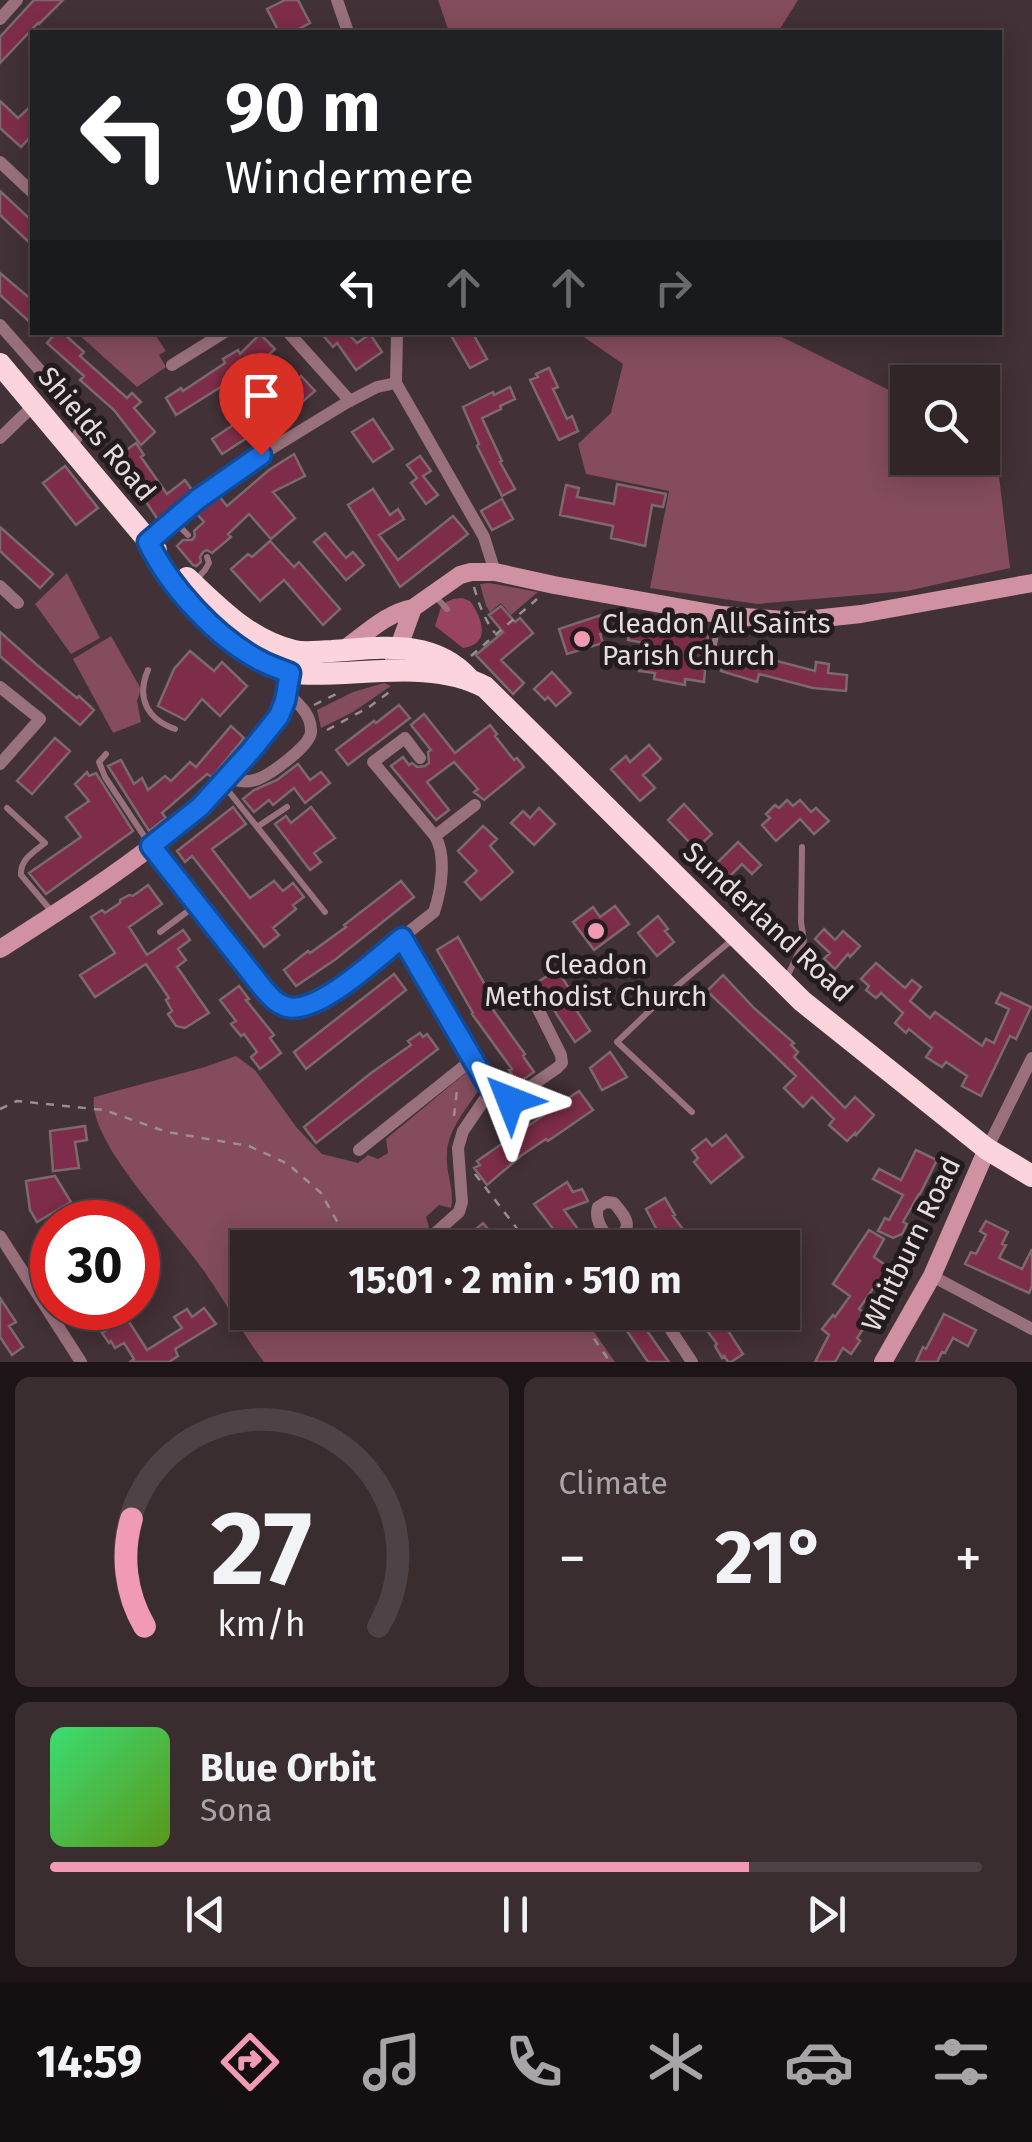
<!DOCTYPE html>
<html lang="en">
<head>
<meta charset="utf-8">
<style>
	:root { --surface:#322528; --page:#3a2d30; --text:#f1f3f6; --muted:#a8a5a8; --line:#4d4245; --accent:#f19ab3 }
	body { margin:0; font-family:"Fira Sans",sans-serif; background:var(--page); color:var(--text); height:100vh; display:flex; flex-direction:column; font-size:38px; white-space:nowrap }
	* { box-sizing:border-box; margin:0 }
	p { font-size:32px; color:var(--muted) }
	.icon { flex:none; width:55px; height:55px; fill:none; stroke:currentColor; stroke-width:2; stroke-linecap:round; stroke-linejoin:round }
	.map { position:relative; height:1362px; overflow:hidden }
	.side { display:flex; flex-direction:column; gap:15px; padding:15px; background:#1c1416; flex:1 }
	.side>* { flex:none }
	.banner { position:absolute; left:30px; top:30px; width:972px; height:305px; border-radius:0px; box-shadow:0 5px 25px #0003,0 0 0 2px var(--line); background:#202124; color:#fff; overflow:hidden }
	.fabs { position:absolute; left:890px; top:365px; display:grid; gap:20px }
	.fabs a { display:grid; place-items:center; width:110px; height:110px; border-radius:0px; background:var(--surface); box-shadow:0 5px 25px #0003,0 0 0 2px var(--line); font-size:50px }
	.speed { position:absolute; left:30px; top:1200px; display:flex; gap:20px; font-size:50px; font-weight:700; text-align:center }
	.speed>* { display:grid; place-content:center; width:130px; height:130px; border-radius:50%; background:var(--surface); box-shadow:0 5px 25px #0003,0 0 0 2px var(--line); line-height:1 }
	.speed .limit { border:15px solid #d22; background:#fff; color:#111 }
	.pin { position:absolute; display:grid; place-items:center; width:85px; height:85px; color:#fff; margin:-102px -42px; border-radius:50% 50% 50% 0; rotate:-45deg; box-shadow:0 0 10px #0007 }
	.pin .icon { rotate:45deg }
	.me { position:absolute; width:110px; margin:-55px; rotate:315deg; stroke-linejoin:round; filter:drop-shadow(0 0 8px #0008) }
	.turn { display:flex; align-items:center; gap:35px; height:210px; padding:0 30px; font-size:45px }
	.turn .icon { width:130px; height:130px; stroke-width:2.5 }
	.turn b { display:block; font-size:70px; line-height:85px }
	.lanes { display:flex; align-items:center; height:95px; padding:0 30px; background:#0003; justify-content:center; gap:50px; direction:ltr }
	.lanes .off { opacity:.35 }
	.big { font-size:75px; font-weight:700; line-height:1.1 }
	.side .card { flex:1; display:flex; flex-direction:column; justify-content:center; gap:15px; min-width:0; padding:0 35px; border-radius:15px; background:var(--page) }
	.side .dial { align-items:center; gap:0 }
	.dial svg { height:260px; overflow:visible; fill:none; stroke:var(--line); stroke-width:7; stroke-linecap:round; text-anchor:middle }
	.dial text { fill:var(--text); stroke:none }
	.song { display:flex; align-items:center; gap:30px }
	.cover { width:120px; height:120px; border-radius:15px; background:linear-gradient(135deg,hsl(140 70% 55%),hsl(90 70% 35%)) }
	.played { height:10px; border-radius:5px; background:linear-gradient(90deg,var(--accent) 75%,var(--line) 75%) }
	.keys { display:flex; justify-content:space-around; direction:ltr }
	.heat { display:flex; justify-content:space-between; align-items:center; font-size:55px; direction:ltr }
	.side .tiles { flex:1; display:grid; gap:15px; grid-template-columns:1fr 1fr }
	.card:last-child { grid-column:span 2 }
	.trip { position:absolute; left:230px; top:1230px; width:570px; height:100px; border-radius:0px; background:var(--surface); box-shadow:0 5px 25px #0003,0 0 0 2px var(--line); font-weight:700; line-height:100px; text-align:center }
	.dock { display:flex; height:160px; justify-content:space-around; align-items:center; background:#140f10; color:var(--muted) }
	.dock .icon { width:70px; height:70px }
	.dock .active { color:var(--accent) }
	.dock b { font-size:45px; color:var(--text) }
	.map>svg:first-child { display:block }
</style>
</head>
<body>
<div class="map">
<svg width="1032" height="1362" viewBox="0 0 1032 1362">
	<rect width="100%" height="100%" fill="#423136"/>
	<path fill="#844c5c" d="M438,0H798L778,32H449Z
		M77,333H154L166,351L159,355L166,367L137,387Z
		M578,333H774L907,399L908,458H982L983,437L995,443L1010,568L907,591L757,604L650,588L669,491L586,474L578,444L611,413L623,364Z
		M67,573L100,638L71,654L35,604Z
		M489,583L538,592L511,615L501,603L490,612L486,606L480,584Z
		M111,636L141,689L137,701L141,722L113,733L73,659Z
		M384,683L391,686L353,712L321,728L317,710L353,692Z
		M236,1056L255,1070L297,1128L322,1154L358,1163L368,1155L378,1159L388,1153L386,1139L468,1071L480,1088C468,1107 448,1129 447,1153C445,1172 455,1189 451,1208L439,1205L426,1217L429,1227L409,1247L248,1248V1312L581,1313L615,1362H264C242,1333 225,1301 204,1271C178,1232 87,1142 94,1097L205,1067Z"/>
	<path fill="#984460" d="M462,598L470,601C482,618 492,644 463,648L435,626L442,604L453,599Z"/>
	<path fill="#7d2d49" stroke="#7c696d" stroke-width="2.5" d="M34,0H63L39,24L38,23L0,63V37Z
		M285,0H298L310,23L299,29L301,32H279L267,9Z
		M0,101L18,118L32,105V135L21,147L0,128Z
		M0,191L32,221V245L0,215Z
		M0,273L32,300V324L0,295Z
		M57,332H62L84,352L80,356L127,398L132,393L141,402L134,408L155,432L141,445L114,410L80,380L84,376L47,343Z
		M320,332H350L349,334L357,343L370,334L382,352L356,370L337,343L333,347Z
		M449,332H472L487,359L470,368Z
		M260,334L275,349L261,362L260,360L226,381L227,383L176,415L166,398L181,388L183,391L225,363L223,359L238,350L240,354Z
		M549,368L558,387L553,389L567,419L572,416L578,431L559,440L530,380L538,377L536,374Z
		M301,376L315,391L301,403L222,454L212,439L288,389Z
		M510,387L515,399L500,406L501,409L482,418L502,461L500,462L515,489L502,496L477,446L479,444L463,407L493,392L494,395Z
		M373,419L393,449L373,462L352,432Z
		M136,443L144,455L141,457L167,494L185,480L192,490L158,520L117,457Z
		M294,454L305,476L273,492L295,518L271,539L249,514L228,534L231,537L212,553L207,550L203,552L200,557L201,562L196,566L193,565L177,546L183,540H192L195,536L194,531L204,522L196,513L219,496L227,506L269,470Z
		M420,456L431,471L423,476L438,495L426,504L411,483L417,478L407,465Z
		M65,466L98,508L76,525L43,483Z
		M617,484L666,494L663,507L652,505L645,546L611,538L613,526L560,515L566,485L579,488L577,497L614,504Z
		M373,489L390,515L398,509L404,519L379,535L398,560L453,516L468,534L400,587L348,505Z
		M502,499L513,519L492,530L481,511Z
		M0,527L53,574L40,588L0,551Z
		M325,533L346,558L353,552L364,565L346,580L314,542Z
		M270,541L294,567L299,562L340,609L323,625L284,580L260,601L231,569L248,554L252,557Z
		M501,606L515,622L520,618L533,633L501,660L524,683L513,694L476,655L503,632L489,615Z
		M601,615L606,632L600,634L603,643L567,654L559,629Z
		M630,623L708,634L704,682L685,679V685L654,679L655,673L639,671L644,643L628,640Z
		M0,632L37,665L77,698L79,696L94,710L80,725L0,656Z
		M190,651L214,671L222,662L247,686L220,716L202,699L185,720L158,706L174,669Z
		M727,651L757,660L759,653L770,656L769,659L815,671L816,662L829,664L828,673L847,675L846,691L813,688L759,674L757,682L721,671Z
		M552,672L571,693L556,706L548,697L545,700L534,689Z
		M399,705L410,718L348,765L336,750L374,721L376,723Z
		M424,714L455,753L490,725L497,734L495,736L514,760L517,758L524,767L484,800L474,792L478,789L454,762L427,782L449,810L436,820L391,766L403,757L409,765L412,763L417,767L425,766L429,763L428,752L431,750L411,725Z
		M231,726L244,738L212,777L207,774L162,813L166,818L149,831L108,766L121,760L134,784L142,778L148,790L165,776L171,781L190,762L196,767Z
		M55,738L70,751L32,794L17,781Z
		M649,745L661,759L643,775L655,788L640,801L611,769L626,756L630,762Z
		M298,764L310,780L321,772L330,783L305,803L294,788L273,805L269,800L254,812L243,799L254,790L277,780Z
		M87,772L89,776L96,773L133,831L46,894L29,873L81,837L66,817L89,801L75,784Z
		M787,800L793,806L800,800L811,812L816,808L829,821L814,834L800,819L776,841L762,825L770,818L766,814L775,805L779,808Z
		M684,804L712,834L696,849L668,820Z
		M233,807L246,824L212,849L250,898L274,881L283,891L293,883L304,897L293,905L296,909L273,928L279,935L264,947L192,856L185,862L177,851Z
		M311,807L335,838L314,853L321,862L310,870L275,824L286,816L291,823Z
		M539,808L555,824L534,845L511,823L523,811L530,818Z
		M483,826L497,839L490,846L513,872L481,900L465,882L477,871L458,851Z
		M738,842L761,865L752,874L742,864L724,882L711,869Z
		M401,881L414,897L336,959L296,986L284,970L308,951L310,953L346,927L344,925Z
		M148,885L162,904L129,927L147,955L183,930L190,940L178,949L186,960L177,967L209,1013L185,1028L176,1026L168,1014L172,1011L166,1000L169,998L146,964L95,997L80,975L115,953L91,917L102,910L105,913L120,903V900L129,895L133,896Z
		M615,906L629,924L594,950L573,922L593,907L600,917Z
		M658,916L668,929L665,931L674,942L657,956L638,933Z
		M824,929L835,940L843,931L860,946L850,957L848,954L835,969L824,959L830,953L815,939Z
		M458,937L489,992L483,996L525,1054L523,1056L534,1072L518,1083L509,1070L512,1069L472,1014L473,1013L437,950Z
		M876,963L905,988L912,980L921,987L910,1001L930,1018L935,1012L982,1046L986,1039L994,1043L1009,1009L996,1003L1001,993L1031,1007L1016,1039L1010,1036L981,1096L962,1086L967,1076L946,1062L942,1067L926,1057L932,1048L909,1029L906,1033L895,1023L903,1013L881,993L876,998L866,990L869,986L861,979Z
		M557,970L576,999L571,1002L590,1031L575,1042L536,983Z
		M394,974L406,990L306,1069L294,1052Z
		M723,975L754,1008L794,1043L791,1045L798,1052L794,1057L845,1108L855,1097L874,1115L856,1135L855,1133L847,1141L829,1125L834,1119L812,1097L803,1107L784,1088L796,1076L707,991Z
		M239,986L249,999L246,1000L274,1035L270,1038L281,1053L260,1069L251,1057L257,1052L244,1034L241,1036L231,1024L236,1021L220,1000Z
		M420,1033L423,1037L427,1034L438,1049L316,1143L304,1127L371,1073L411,1045L408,1041Z
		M610,1052L627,1077L602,1090L590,1068Z
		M579,1091L593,1110L548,1141L546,1139L522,1155L487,1185L474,1168L480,1165L477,1161Z
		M85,1126L87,1140L75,1142L79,1168L53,1171L50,1131Z
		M726,1135L743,1157L711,1183L694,1162L698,1158L692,1150L706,1139L712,1146Z
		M916,1150L937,1160L920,1194H919L903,1222L907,1224L902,1234L893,1238L878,1231L885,1218L889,1220L903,1195L873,1179L879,1169L901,1180Z
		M55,1176L71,1202L37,1222L30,1210L26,1181Z
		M567,1182L573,1192L582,1189L588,1201L564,1210L592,1248H568L534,1204Z
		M665,1198L675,1215L673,1216L697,1248H667L656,1233L658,1232L646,1209Z
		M986,1221L1008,1232L1002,1244L1006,1245L999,1258L1022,1269L1032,1249V1286L1029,1293L965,1264L971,1252L976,1254L986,1235L980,1231Z
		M483,1223L497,1240L489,1248H454Z
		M869,1230L884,1239L874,1257L888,1267L859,1309L871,1317L857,1338L860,1341L851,1354L843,1348L835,1362H815L829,1335L822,1329L833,1315L835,1317L850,1296L833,1284Z
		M0,1298L16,1322L9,1326L23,1347L12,1355L0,1337Z
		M93,1308H114L122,1320L126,1317L147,1350L182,1328L174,1317L187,1309L192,1317L204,1308L216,1324L175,1349L178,1356L169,1362H130L134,1359L124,1343L115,1348L111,1341L109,1343L102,1333L107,1330Z
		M708,1312H721L727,1320L723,1323L743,1354L731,1362H728L724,1356L722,1358L715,1346L717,1344L702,1324L711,1317Z
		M944,1314L976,1330L968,1346L953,1338L945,1353L942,1352L937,1362H916L923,1347L926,1349Z
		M637,1316L659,1348L669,1362H648L623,1325Z"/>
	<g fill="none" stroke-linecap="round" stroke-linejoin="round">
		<path stroke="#9b8e91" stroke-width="2.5" stroke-dasharray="8 8" stroke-linecap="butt" d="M474,587C479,604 484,619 495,633
			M471,656L537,599
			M314,705L338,693
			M327,730L369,707L392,690
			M0,1109L17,1101L104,1110L167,1132L249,1146L288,1164L321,1193L352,1248
			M454,1116L457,1090
			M475,1174L532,1248
			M576,1312L610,1362"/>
		<path stroke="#99717c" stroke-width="6" d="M174,521L188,535
			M197,579L205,570L209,563L207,557
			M434,595L447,609
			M711,660L716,635L722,618
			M148,670C136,698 147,719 175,729
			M106,754L99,762L105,777L150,845
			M226,788L325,912
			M7,808L45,843C35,851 20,859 21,875L53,913
			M257,827L287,807
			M160,932L196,905
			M787,977L804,941L801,922L802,847
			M692,1112L617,1042L665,996L732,940"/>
		<path stroke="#99717c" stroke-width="12" d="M337,0L348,32
			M0,19L17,0
			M0,162L32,192
			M0,325L81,417L82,429L70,448
			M288,332L350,401
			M397,332L396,383L484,537L495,572
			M172,365L225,332
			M0,438L34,405
			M148,542L197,499L238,469L346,403L377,387L396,383
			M0,586L18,603
			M0,687L40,719L0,764
			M420,758L405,738L373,762L435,836L475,805
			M227,777C237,782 247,783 258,779C271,774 310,746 311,732C312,715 298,703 287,693
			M151,846L274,1000C292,1009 303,1009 321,1001L434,912C441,891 447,856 435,836
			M403,938L486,1083C493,1092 498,1100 511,1100L557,1068L562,1063L561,1055L535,1003
			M987,1149L1032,1058
			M359,1150L473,1059
			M0,1236L81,1362
			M432,1236L459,1212L462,1202L458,1148L463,1131L491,1090
			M612,1243C634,1228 629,1221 614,1203L606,1202L598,1207C593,1222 607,1235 615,1248
			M932,1276L1032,1329
			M659,1312L692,1362"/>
		<path stroke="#d091a2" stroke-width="18" d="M343,650C366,634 386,613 413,608
			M394,660L413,608L460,575L471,572H495L554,585L722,615L795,621L861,614L1032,583
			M0,949C98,886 211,817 277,719C288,701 287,679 296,661
			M883,1362L932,1276L987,1149"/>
		<path stroke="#fcd4de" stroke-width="22" d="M0,364L156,550
			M148,542C152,551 156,561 162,569C185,603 251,669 293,673C353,678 429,657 485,687L802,1001L987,1149L1032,1176
			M187,578C219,608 250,641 294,651C306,654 319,651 332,651C380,648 433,638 469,679"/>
	</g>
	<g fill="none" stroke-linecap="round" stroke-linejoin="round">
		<g stroke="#114b97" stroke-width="25">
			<path id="route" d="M261,455L198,499L148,542C169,586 216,638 261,661C270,666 280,669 290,673L285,701L279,716L250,752L200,807L151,846L262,987C269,995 276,1004 287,1007C318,1015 378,957 402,938L486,1082C493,1092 498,1100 510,1100"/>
		</g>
		<use href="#route" stroke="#1a73e8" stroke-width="18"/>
	</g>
	<g fill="#f19ab3" stroke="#231c1e" stroke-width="4">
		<circle cx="582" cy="639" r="10"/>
		<circle cx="596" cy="931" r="10"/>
	</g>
	<g text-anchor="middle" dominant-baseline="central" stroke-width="10" stroke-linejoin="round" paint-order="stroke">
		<g font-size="28" fill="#e7dcde" stroke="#231c1e">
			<text transform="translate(97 434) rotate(50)">Shields Road</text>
			<text transform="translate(768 922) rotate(43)">Sunderland Road</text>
			<text transform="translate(911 1244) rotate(-64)">Whitburn Road</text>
		</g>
		<g font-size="28" fill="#e7dcde" stroke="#231c1e" text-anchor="start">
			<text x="602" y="623">Cleadon All Saints<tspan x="602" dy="32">Parish Church</tspan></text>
			<text x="596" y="964" text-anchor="middle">Cleadon<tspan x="596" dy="32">Methodist Church</tspan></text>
		</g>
	</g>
</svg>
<div class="fabs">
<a><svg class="icon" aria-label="search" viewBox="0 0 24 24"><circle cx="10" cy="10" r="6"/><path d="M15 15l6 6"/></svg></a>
</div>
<div class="speed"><div class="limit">30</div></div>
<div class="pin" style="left:261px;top:455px;background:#d93025"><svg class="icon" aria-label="arrive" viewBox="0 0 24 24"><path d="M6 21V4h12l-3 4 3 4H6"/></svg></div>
<svg class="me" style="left:510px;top:1100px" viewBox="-20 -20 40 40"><path d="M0-17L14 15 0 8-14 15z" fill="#1a73e8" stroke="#fff" stroke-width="4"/></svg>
<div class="trip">15:01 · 2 min · 510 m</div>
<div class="banner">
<div class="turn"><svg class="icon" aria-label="left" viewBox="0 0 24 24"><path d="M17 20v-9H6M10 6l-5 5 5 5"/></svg><div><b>90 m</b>Windermere</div></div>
<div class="lanes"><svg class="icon" aria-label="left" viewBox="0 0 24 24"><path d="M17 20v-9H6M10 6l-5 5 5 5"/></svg><svg class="icon off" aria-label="ahead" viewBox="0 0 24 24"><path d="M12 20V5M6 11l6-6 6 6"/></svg><svg class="icon off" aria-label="ahead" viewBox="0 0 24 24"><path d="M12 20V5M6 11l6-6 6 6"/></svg><svg class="icon off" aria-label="right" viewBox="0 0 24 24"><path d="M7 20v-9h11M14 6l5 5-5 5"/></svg></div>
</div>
</div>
<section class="side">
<div class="tiles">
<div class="card dial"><svg viewBox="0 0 100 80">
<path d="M14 69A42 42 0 1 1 86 69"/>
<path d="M14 69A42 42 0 0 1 10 36" stroke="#f19ab3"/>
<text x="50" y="56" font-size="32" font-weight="700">27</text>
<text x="50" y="72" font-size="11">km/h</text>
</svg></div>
<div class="card"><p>Climate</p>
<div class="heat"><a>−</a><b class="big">21°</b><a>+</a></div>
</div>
<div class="card">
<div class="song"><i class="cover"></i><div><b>Blue Orbit</b><p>Sona</p></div></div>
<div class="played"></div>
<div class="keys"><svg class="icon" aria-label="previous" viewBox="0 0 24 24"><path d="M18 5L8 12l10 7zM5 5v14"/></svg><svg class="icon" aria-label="pause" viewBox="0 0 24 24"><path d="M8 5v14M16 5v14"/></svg><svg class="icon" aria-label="next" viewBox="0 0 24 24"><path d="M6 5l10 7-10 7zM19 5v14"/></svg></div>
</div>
</div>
</section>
<nav class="dock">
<b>14:59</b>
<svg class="icon active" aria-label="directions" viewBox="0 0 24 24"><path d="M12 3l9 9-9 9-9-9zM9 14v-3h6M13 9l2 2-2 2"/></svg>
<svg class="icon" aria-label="music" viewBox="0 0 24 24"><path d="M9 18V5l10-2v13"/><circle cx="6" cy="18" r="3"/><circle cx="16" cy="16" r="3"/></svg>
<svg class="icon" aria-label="phone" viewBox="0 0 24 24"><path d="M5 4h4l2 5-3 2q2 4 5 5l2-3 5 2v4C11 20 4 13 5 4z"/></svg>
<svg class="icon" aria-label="climate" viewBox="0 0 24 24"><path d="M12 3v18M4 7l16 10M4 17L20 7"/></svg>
<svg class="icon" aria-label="car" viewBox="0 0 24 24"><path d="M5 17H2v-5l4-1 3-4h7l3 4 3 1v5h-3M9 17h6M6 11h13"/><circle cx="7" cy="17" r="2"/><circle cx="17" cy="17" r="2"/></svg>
<svg class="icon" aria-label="filters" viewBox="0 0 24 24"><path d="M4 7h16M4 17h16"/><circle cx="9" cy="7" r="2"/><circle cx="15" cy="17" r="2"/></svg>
</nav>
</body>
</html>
